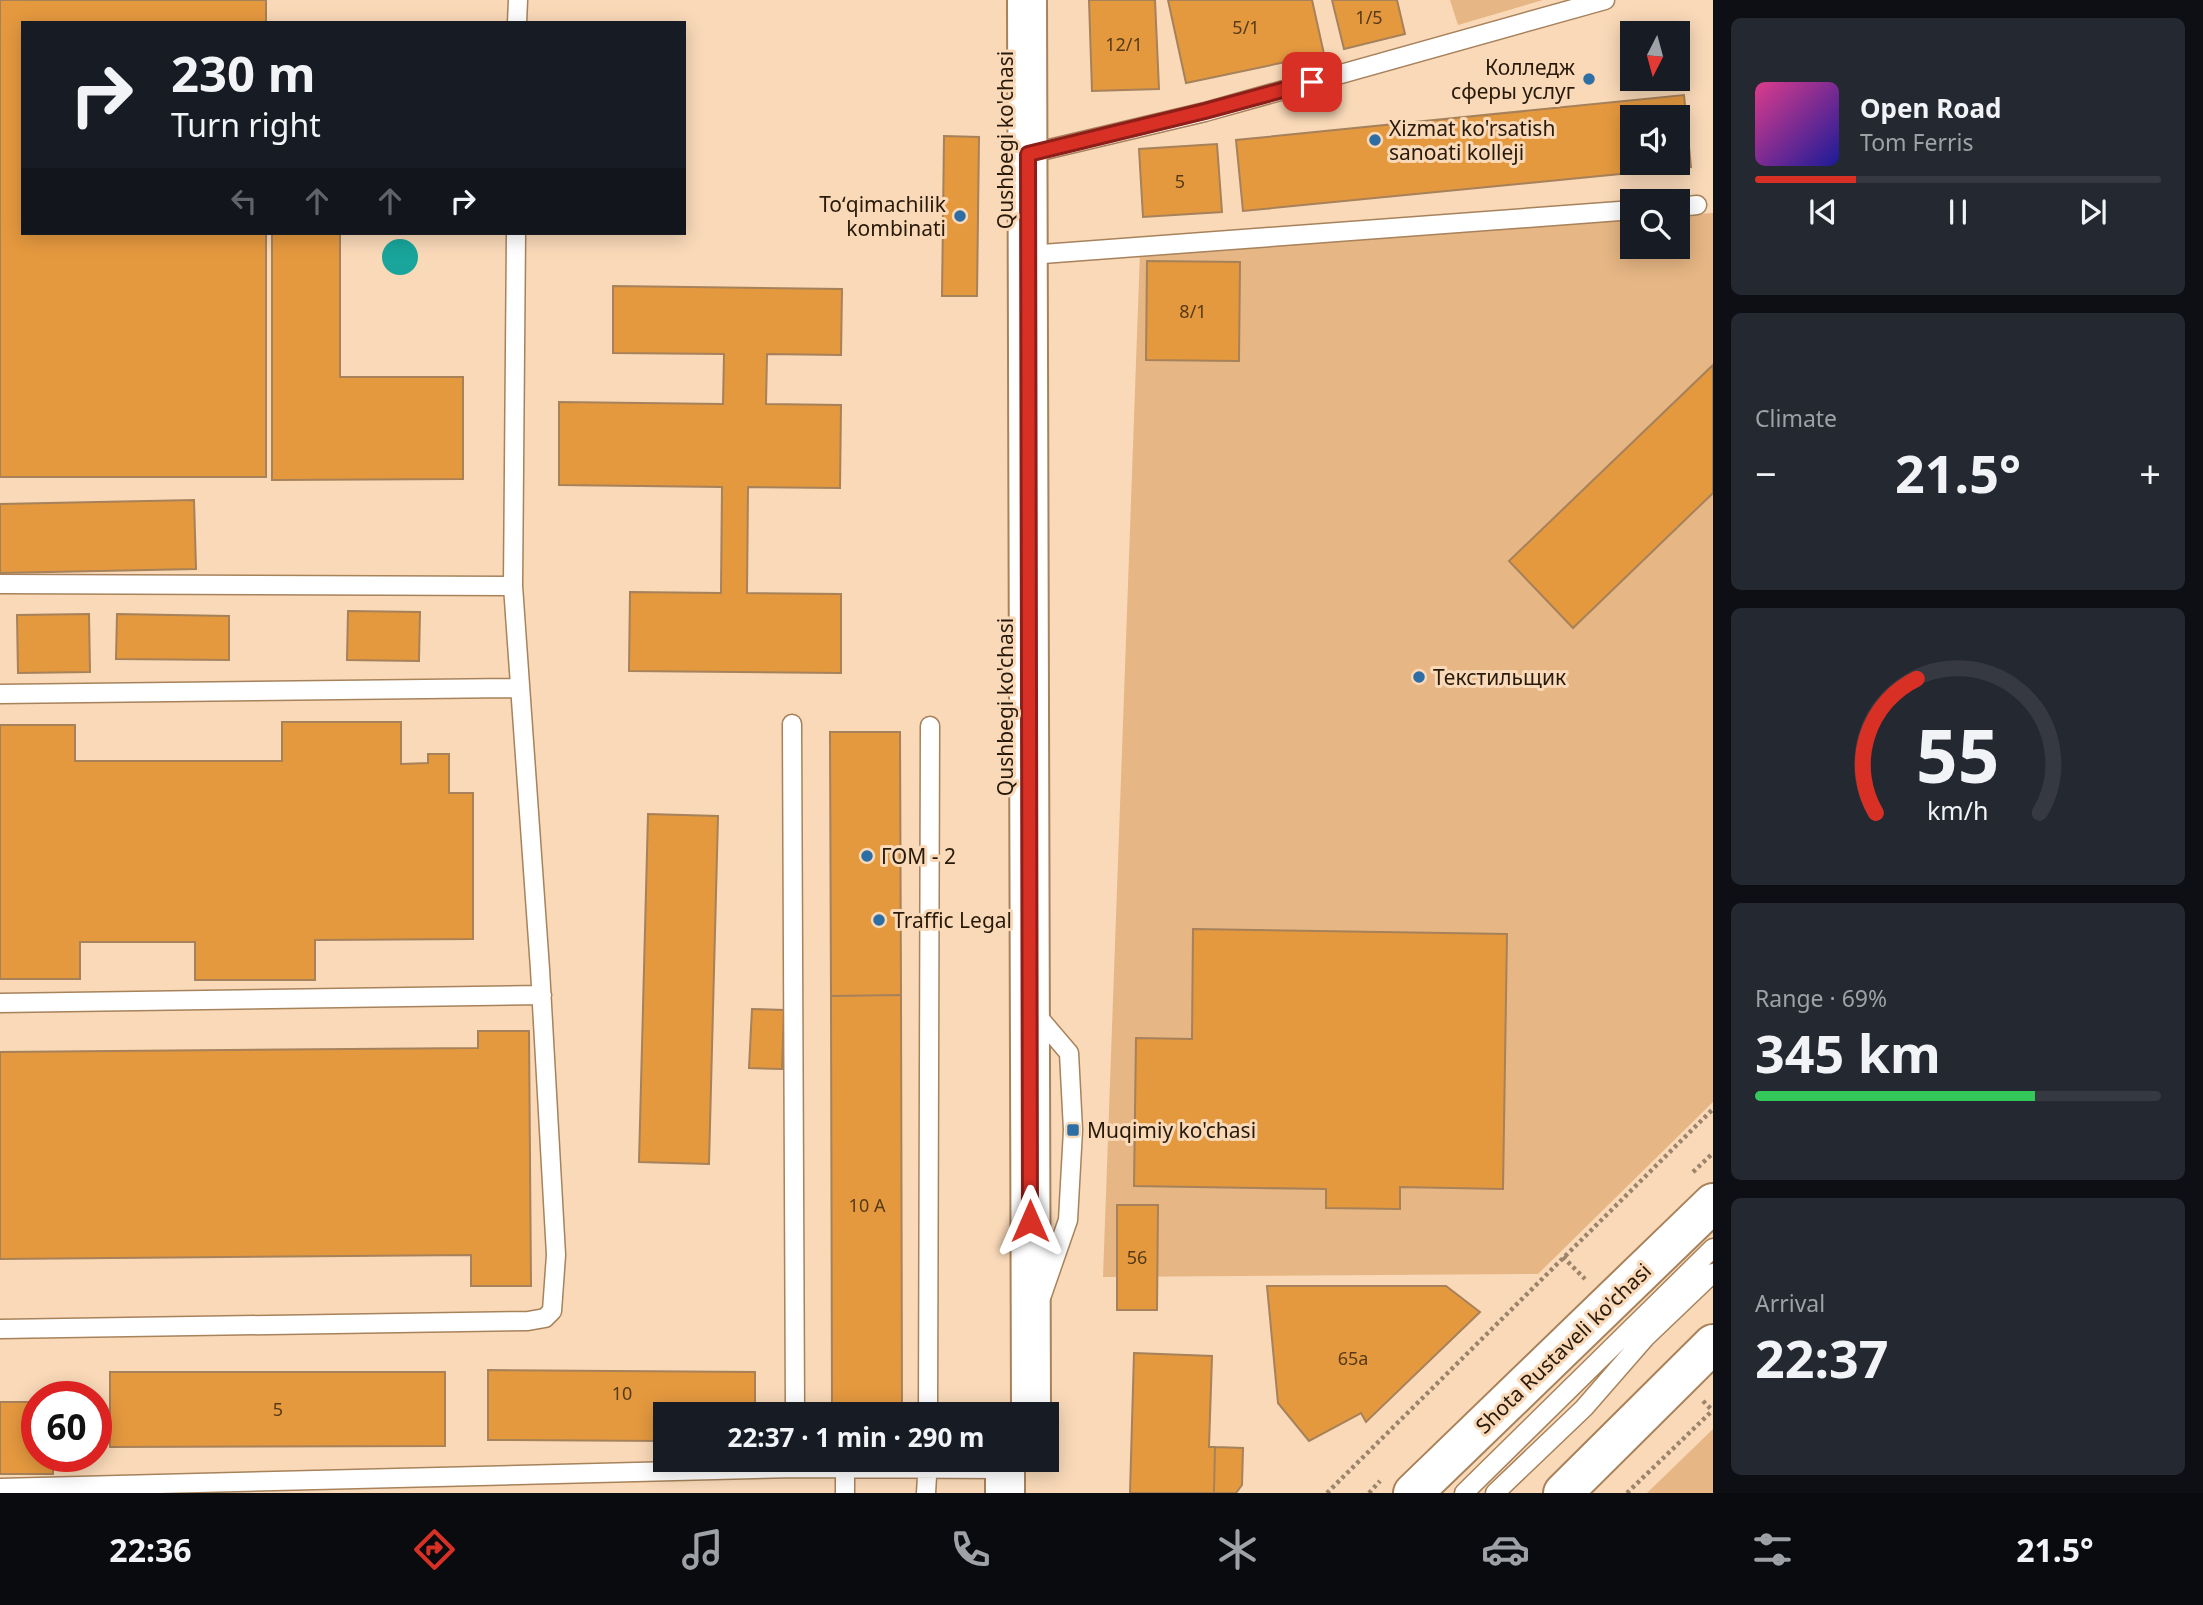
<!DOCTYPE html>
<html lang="en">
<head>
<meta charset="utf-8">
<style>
	:root { --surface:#171b24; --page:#242831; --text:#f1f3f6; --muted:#9ea1a6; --line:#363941; --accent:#d93025 }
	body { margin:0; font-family:"Noto Sans",sans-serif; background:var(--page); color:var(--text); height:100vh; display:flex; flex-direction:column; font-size:26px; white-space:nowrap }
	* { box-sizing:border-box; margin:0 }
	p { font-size:23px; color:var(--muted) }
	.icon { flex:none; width:38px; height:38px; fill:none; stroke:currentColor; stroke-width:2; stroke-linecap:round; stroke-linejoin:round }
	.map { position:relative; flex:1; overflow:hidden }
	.side { display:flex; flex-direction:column; gap:18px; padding:18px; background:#0d0f14; width:490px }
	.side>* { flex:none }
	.hud { position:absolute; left:21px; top:21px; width:665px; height:214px; border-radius:0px; box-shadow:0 4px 18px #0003; background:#171b24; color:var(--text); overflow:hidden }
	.needle { width:46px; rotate:186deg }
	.fabs { position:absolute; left:1620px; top:21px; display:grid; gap:14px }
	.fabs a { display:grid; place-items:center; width:70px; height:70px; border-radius:0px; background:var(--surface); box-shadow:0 4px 18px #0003; font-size:35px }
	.speed { position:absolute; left:21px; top:1381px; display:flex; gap:14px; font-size:35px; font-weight:700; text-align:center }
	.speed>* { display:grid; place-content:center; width:91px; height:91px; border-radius:50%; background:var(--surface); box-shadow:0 4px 18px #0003; line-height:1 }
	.speed .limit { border:10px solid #d22; background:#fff; color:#111 }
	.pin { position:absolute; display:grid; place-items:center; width:60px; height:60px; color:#fff; margin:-30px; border-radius:14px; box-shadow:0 4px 10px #0006 }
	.me { position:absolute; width:77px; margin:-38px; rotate:0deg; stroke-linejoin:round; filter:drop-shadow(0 0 5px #0008) }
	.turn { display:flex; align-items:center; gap:24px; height:147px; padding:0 35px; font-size:32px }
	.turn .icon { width:91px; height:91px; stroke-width:2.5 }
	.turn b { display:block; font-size:49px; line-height:60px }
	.lanes { display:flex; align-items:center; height:66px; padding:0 35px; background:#0003; justify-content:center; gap:35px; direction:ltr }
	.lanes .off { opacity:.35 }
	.big { font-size:52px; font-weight:700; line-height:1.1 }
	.side .tile { flex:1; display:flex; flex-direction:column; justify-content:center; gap:10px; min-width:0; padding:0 24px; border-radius:10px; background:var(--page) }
	.side .dial { align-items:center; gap:0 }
	.dial svg { height:182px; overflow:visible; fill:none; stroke:var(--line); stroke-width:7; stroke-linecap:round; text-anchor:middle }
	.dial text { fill:var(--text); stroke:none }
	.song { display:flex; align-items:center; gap:21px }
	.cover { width:84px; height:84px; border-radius:10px; background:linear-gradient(135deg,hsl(330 70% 55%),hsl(240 70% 35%)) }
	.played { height:7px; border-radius:4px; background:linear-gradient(90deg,var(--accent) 25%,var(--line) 25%) }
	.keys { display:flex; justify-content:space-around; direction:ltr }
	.heat { display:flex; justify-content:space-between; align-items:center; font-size:38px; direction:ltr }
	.charge { height:10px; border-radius:5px; background:linear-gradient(90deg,#34c759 69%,var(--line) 0) }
	.trip { position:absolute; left:653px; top:1402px; width:406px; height:70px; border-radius:0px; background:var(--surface); box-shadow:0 4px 18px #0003; font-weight:700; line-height:70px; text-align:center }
	.tab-bar { display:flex; height:112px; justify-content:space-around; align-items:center; background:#090b0e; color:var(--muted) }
	.tab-bar .icon { width:49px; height:49px }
	.tab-bar .current { color:var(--accent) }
	.tab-bar b { font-size:32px; color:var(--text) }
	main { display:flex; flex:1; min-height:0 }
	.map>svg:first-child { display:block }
</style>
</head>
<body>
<main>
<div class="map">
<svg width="1713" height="1493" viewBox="0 0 1713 1493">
	<rect width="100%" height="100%" fill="#f9d9b8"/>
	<path fill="#e6b684" d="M1450,0H1543L1458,25Z
		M1713,213V1102L1538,1274L1103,1277L1140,252L1633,218V247H1678V215Z
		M1713,1429V1493H1647Z"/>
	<path fill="#19a59b" d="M382 257a18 18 0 1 1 36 0a18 18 0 1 1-36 0Z"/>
	<path fill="#e5993f" stroke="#a6815a" stroke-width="2" fill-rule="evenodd" d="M0,0H266V23H23V233H266V477H0Z
		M1089,0H1155L1159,89L1092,91Z
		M1168,0H1312L1324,54L1186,83Z
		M1332,0H1397L1405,34L1344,49Z
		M1684,95L1691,167L1243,211L1236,140ZM1633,117H1678V163H1633Z
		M944,136L979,137L977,296H942Z
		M1217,144L1222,212L1143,217L1139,149Z
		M272,233H340V377H463V479L272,480Z
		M1147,261L1240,262L1239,361L1146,360Z
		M613,286L842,289L841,355L767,354L766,404L841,405L840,488L748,487L747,593L841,594V673L629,671L630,592L721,593L722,487L559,485V402L723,404L724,354L613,353Z
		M1713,365V493L1573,628L1509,561Z
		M194,500L196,569L0,573V504Z
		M348,611L420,612L419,661L347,660Z
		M89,614L90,672L18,673L17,615Z
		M117,614L229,616V660L116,659Z
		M282,722H401V764L428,763V754H449V793H473V939L315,940V980H195V942H80V979H0V725H75V761H282Z
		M830,732H900L901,995L831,996Z
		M648,814L718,816L709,1164L639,1162Z
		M1193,929L1507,934L1503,1189L1400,1187V1209L1326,1208V1189L1134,1186L1136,1038L1192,1039Z
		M901,995L902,1414H832L831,996Z
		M752,1009L784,1010L782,1069L749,1068Z
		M478,1031H529L531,1286H471V1255L0,1259V1052L478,1048Z
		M1117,1205H1158L1157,1310H1117Z
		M1267,1286H1446L1480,1312L1366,1422L1361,1413L1309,1441L1278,1403Z
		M1134,1353L1212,1356L1209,1447H1215L1214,1493H1130Z
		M488,1370L755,1372V1414H665V1441L488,1440Z
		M110,1372H445V1446L110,1447Z
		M0,1402H37V1456H53V1474H0Z
		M1215,1447L1243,1448L1242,1485L1236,1493H1214Z"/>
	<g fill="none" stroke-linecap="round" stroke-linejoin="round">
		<g stroke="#a7825b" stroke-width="21">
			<path id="lane" d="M517,23L518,0
				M1028,154L1205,112L1605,0
				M1678,207L1697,205
				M1029,255L1633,210
				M0,584L513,586
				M0,694L520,688
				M792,724L795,1414
				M0,1003L542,995
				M1034,1012L1069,1053L1073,1130L1068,1220L1042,1295
				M0,1329L528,1321L545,1318L552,1311L556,1255L540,969L513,586L516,233
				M928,1414L930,726
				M845,1469V1493
				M0,1488L796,1468L1005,1469
				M926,1493L928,1460
				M1464,1493L1713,1248
				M1495,1493L1584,1408L1645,1338L1713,1273"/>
		</g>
		<g stroke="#a7825b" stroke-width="42">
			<path id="primary" d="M1027,0L1031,1414
				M1005,1493V1460
				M1413,1493L1713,1203
				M1563,1493L1713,1344"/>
		</g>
		<path stroke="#9c846a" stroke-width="4.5" stroke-dasharray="3.5 3.5" stroke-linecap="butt" d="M1693,1172L1713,1153
			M1563,1257L1585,1279
			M1703,1401L1712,1410
			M1327,1493L1713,1109
			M1369,1493L1380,1481
			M1627,1493L1712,1411"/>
		<use href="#lane" stroke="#fff" stroke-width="18"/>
		<use href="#primary" stroke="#fff" stroke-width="38"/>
	</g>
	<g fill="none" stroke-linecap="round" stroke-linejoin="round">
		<g stroke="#8d1f18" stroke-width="18">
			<path id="route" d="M1030,1221L1028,154L1205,111L1312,82"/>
		</g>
		<use href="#route" stroke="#d93025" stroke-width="12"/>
	</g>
	<g fill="#2d6ea4" stroke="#f9d9b8" stroke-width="2.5">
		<circle cx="1589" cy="79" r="7"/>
		<circle cx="1375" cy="140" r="7"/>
		<circle cx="960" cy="216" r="7"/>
		<circle cx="1419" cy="677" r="7"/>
		<circle cx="867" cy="856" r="7"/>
		<circle cx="879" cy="920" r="7"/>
		<rect x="1066" y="1123" width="14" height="14" rx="3.5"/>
	</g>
	<g text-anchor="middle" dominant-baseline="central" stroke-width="6" stroke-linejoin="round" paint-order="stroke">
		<g font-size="18" fill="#573a17">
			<text x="1369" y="17">1/5</text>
			<text x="1246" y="27">5/1</text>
			<text x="1124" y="44">12/1</text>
			<text x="1180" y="181">5</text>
			<text x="1193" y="311">8/1</text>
			<text x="867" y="1205">10 A</text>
			<text x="1137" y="1257">56</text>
			<text x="1353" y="1358">65a</text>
			<text x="622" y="1393">10</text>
			<text x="278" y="1409">5</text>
		</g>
		<g font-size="21" fill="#281a0a" stroke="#f9d9b8" text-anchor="start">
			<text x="1575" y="67" text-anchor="end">Колледж<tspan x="1575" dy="24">сферы услуг</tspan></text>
			<text x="1389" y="128">Xizmat ko'rsatish<tspan x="1389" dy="24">sanoati kolleji</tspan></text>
			<text x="946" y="204" text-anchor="end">Toʻqimachilik<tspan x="946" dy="24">kombinati</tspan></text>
			<text x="1433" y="677">Текстильщик</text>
			<text x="881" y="856">ГОМ - 2</text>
			<text x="893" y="920">Traffic Legal</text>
			<text x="1087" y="1130">Muqimiy ko'chasi</text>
		</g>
		<g font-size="21" fill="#281a0a" stroke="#f9d9b8">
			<text transform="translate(1005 140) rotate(-90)">Qushbegi ko'chasi</text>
			<text transform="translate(1005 707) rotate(-90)">Qushbegi ko'chasi</text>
			<text transform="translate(1563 1348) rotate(-44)">Shota Rustaveli ko'chasi</text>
		</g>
	</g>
</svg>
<div class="fabs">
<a><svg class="needle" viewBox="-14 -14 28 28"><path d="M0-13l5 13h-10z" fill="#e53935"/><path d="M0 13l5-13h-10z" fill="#9ea1a6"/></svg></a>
<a><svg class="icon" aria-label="sound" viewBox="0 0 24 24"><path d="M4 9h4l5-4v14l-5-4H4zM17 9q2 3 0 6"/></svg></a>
<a><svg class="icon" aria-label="search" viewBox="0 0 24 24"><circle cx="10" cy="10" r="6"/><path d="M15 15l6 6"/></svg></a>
</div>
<div class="speed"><div class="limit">60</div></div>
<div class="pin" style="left:1312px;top:82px;background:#d93025"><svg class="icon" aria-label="arrive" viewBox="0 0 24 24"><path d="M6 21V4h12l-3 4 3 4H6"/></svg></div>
<svg class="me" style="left:1030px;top:1221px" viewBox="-20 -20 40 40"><path d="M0-17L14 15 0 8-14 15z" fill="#d93025" stroke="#fff" stroke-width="4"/></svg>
<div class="trip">22:37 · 1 min · 290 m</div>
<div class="hud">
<div class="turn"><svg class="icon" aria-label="right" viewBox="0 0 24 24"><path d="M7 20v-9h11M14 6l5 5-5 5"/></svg><div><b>230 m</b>Turn right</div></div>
<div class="lanes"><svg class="icon off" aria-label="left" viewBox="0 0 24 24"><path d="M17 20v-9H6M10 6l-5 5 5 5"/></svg><svg class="icon off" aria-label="ahead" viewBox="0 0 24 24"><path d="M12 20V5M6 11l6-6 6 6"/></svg><svg class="icon off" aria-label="ahead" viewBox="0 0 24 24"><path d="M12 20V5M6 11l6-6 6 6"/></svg><svg class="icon" aria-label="right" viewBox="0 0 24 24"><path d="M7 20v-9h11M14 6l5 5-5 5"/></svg></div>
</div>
</div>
<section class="side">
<div class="tile">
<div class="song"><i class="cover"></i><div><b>Open Road</b><p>Tom Ferris</p></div></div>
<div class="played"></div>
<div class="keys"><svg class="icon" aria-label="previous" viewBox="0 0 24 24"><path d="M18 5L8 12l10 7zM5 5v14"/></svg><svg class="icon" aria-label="pause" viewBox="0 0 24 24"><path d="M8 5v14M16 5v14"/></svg><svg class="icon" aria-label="next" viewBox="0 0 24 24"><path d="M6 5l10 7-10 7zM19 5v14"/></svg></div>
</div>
<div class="tile"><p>Climate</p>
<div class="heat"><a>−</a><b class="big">21.5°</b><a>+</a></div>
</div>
<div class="tile dial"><svg viewBox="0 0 100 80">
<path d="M14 69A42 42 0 1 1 86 69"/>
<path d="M14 69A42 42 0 0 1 32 10" stroke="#d93025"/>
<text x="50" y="56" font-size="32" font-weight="700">55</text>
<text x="50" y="72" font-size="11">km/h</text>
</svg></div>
<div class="tile"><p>Range · 69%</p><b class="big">345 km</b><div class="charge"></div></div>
<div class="tile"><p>Arrival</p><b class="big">22:37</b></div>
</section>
</main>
<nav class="tab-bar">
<b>22:36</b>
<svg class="icon current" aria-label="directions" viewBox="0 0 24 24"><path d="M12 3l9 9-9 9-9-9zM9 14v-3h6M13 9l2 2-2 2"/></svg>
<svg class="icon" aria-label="music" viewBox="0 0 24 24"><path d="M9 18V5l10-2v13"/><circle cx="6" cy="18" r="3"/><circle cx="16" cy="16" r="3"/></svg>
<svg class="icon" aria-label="phone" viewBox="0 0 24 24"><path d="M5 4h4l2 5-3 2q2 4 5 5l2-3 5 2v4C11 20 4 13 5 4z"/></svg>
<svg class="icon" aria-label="climate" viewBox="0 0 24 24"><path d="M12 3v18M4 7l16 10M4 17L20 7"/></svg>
<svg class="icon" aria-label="car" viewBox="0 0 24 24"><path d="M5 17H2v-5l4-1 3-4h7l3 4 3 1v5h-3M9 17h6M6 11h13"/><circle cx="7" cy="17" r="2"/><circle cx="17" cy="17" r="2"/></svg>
<svg class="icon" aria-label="filters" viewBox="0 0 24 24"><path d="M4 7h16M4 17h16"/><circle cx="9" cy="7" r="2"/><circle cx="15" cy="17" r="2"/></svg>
<b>21.5°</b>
</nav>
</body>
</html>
